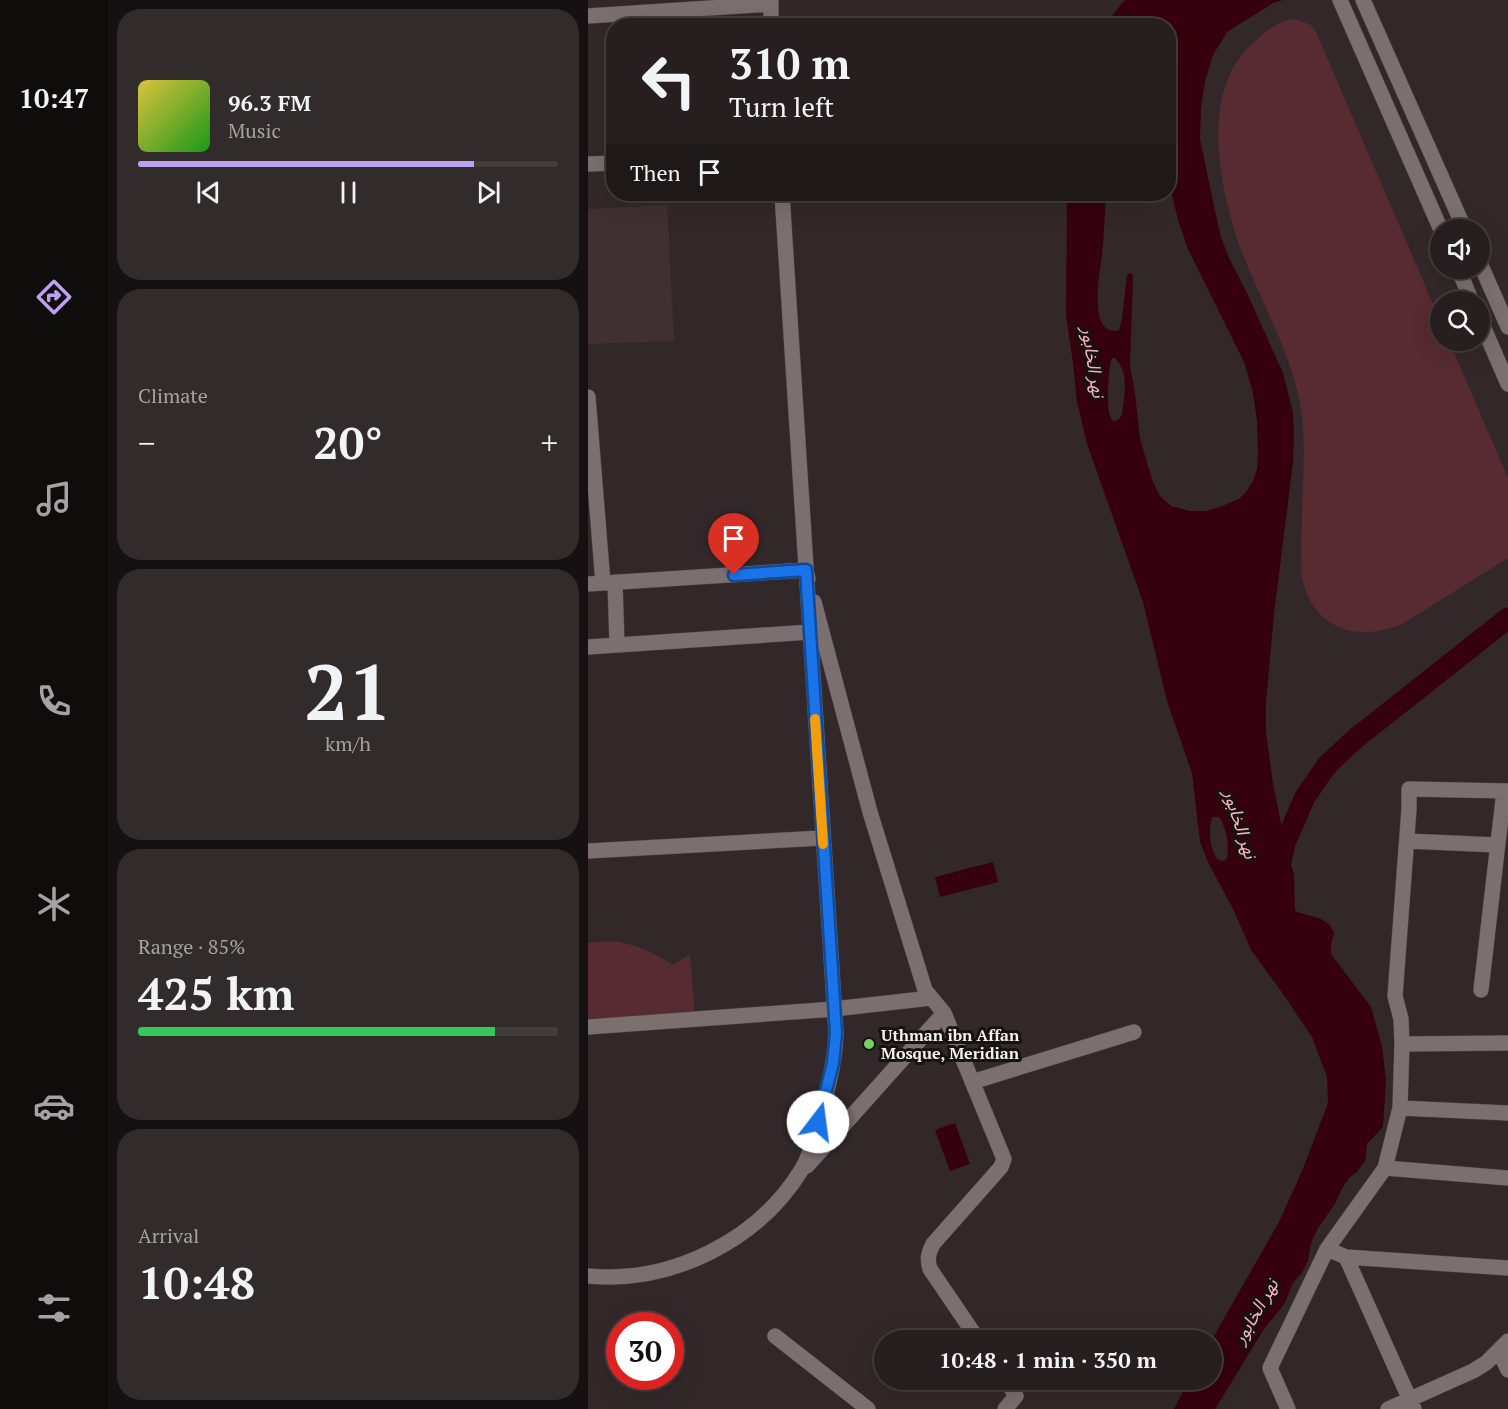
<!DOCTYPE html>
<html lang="en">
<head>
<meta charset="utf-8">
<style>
	:root { --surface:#261e1f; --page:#322b2c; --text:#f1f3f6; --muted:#a4a2a4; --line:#423c3d; --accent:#bca0f2 }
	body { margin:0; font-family:"PT Serif","Noto Sans Arabic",serif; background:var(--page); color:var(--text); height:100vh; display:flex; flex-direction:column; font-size:22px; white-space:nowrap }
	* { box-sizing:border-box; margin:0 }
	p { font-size:20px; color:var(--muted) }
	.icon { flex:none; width:33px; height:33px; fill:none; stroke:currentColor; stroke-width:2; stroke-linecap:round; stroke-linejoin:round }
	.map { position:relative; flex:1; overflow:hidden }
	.panel { display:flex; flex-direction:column; gap:9px; padding:9px; background:#151011; width:480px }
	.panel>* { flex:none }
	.hud { position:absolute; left:18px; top:18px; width:570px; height:183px; border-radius:24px; box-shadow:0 6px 24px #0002,0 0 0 2px var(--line); background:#261e1f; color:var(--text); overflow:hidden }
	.buttons { position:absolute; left:842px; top:219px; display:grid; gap:12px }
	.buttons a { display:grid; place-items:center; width:60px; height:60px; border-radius:50%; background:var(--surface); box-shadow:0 6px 24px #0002,0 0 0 2px var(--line); font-size:30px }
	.speed { position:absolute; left:18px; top:1312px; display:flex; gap:12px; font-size:30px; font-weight:700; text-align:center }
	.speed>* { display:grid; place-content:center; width:78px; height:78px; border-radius:50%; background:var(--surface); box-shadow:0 6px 24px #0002,0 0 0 2px var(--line); line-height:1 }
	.speed .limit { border:9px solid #d22; background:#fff; color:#111 }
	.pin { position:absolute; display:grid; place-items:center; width:51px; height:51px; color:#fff; margin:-62px -26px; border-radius:50% 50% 50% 0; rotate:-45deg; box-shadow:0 0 6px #0007 }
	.pin .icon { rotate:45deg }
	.me { position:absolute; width:66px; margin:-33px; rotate:15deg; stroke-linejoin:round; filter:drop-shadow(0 0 4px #0008) }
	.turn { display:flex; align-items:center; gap:21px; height:126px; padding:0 24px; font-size:27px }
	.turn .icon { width:78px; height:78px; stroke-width:2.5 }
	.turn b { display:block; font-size:42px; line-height:51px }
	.then { display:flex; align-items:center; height:57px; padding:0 24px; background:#0003; gap:12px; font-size:22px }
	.big { font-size:45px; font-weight:700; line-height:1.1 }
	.panel .card { flex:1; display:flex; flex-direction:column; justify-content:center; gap:9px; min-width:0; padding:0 21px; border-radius:24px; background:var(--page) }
	.panel .dial { align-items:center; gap:0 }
	.dial b { font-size:78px; line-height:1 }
	.song { display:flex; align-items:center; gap:18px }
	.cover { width:72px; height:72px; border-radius:9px; background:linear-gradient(135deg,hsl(50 70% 55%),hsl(120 70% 35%)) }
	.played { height:6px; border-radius:3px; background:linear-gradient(90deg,var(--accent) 80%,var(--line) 80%) }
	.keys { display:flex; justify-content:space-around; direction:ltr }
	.heat { display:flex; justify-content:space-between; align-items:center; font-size:33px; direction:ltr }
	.charge { height:9px; border-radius:4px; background:linear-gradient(90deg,#34c759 85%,var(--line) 0) }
	.trip { position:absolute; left:286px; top:1330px; width:348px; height:60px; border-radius:30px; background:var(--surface); box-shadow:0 6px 24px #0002,0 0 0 2px var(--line); font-weight:700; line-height:60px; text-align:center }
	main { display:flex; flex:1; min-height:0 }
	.menu { display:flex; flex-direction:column; width:108px; justify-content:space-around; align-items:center; background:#0f0c0c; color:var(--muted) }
	.menu .icon { width:42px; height:42px }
	.menu .active { color:var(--accent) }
	.menu b { font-size:27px; color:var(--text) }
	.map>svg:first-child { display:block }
</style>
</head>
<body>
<main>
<nav class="menu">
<b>10:47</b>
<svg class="icon active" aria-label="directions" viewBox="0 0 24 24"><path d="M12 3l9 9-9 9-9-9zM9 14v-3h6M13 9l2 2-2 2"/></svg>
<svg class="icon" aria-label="music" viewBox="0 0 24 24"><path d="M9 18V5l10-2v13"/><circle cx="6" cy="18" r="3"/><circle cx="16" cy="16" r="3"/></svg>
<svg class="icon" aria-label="phone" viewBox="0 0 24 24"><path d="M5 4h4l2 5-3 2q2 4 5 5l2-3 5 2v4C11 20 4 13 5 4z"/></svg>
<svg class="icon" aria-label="climate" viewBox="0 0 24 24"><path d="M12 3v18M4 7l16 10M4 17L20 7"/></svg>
<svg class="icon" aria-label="car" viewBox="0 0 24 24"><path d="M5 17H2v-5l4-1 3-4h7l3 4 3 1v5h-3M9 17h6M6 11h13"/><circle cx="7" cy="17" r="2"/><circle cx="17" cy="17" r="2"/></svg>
<svg class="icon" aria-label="filters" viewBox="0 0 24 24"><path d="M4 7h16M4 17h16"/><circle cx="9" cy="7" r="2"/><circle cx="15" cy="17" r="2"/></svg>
</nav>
<section class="panel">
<div class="card">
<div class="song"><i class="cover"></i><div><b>96.3 FM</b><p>Music</p></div></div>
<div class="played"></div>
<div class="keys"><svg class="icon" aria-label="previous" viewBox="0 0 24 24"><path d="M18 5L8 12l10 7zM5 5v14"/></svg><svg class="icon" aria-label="pause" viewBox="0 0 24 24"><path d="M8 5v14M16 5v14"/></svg><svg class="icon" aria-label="next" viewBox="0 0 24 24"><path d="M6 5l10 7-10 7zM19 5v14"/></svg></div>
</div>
<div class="card"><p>Climate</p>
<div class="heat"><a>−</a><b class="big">20°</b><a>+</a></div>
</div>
<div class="card dial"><b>21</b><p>km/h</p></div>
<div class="card"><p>Range · 85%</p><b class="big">425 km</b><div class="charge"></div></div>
<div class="card"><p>Arrival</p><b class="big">10:48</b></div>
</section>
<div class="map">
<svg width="920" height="1409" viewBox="0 0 920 1409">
	<rect width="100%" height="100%" fill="#322829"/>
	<path fill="#413032" d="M79,205L86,341L0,344V209Z"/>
	<path fill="#582a31" d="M707,19L723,25L728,32L852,320V340L861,341L920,478V558L816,623C768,645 721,627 713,572C713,543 714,514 715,485C716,456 717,427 711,398C701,349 671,297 653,250C632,192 611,94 662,46C675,34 688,20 707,19Z
		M21,941C45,943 64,951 85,965L102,954L107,1015L0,1022V943Z"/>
	<path fill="#37000e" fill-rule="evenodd" d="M537,0H695L685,3L639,32L625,55L617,81L613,108L612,139L627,211L633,237L642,260L660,295L695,373L705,412L706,431L705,463L686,614L678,702V732L685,784L697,843L706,875L707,910L709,912L733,919L742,925L746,933L743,945V954L783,1007L794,1046L798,1080L795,1127L779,1144L777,1161L769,1172L761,1178L753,1190L747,1204L730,1228L723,1243L720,1261L713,1274L705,1283L697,1303L676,1329L627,1409H586L601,1380H624L623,1341L691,1222L714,1171L740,1103L739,1077L724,1037L693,991L663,950L646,911L620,862L612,842L604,773L579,701L555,602L499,444L489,402L485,363L478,315L479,194H518C517,214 516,234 514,255C512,270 499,339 531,330L534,319L539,275L541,273L544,274L545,277L542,366L547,393L552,439L565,482L572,496L583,506L602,511H618L632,507L651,499L659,491L665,481L669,469L670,453L669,421L665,393L656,362L600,249L590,220L580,178V26L516,25ZM524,358H527C542,373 536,396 534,415C514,442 520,367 524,358ZM624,817H631C639,829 641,844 639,858L636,861L630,860C622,850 620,830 624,817Z
		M405,862L410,882L352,897L347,877Z
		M367,1123L382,1164L362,1171L347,1130Z"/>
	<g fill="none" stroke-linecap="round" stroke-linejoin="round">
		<path stroke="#37000e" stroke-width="21" d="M691,872L697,843L717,797L739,765L767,739L920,618"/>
		<g stroke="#4f4748" stroke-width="16">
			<path id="minor" d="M183,0V26
				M752,0L853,230
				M775,0L877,230
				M0,16L182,4
				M0,164L26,163
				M891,261L920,327
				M870,268L884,302
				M891,317L920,384
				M0,397L15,583
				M27,582L29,645
				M0,584L218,570L220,579
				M226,602L282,812L337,990L356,1013L416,1159L413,1167L345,1244C340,1254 339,1259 342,1269L391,1341
				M0,647L222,632
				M819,841L909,845
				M0,851L234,838
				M893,990L916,791
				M0,1027L246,1009L343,998
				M814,1044L920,1043
				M384,1082L546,1032
				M812,1108L920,1113
				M219,1166L356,1013
				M797,1168L920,1178
				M739,1249L758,1257L920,1268
				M758,1257L826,1409
				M0,1276C83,1284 170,1241 214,1169C222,1156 225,1141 229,1126C238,1096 247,1065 248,1033L194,194
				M187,1336L280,1409
				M911,1351L920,1370
				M417,1409L428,1396L418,1380
				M700,1409L682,1368L739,1249L797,1168L812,1108L814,1044L813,1019L807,996L821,809V789L920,791
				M800,1409L885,1371L898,1363L920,1341"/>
		</g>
		<use href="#minor" stroke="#7b6f70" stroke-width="15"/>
	</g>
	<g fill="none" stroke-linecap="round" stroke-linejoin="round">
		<g stroke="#114b97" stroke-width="15">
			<path id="route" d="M146,575L218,570L248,1033L245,1063L230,1122"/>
		</g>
		<use href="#route" stroke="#1a73e8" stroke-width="10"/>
		<path stroke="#f59e0b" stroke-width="10" d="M227,719L235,844"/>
	</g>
	<circle fill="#75d25b" stroke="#171212" stroke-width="2" cx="281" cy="1044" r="6"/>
	<g text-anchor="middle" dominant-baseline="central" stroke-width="6" stroke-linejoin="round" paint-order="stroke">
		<g font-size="16" font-weight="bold" fill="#f8f1f1" stroke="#171212" text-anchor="start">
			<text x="293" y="1035">Uthman ibn Affan<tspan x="293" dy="18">Mosque, Meridian</tspan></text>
		</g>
		<g font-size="18" font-style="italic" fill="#fcb4bc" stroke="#171212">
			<text transform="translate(506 362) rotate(81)">نهر الخابور</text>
			<text transform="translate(653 824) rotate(72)">نهر الخابور</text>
			<text transform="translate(667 1311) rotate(-60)">نهر الخابور</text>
		</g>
	</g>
</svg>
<div class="buttons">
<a><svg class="icon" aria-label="sound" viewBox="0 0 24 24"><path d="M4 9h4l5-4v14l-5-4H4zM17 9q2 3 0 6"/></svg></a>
<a><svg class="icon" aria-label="search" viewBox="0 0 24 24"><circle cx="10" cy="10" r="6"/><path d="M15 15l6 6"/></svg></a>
</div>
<div class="speed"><div class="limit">30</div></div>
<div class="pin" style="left:146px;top:575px;background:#d93025"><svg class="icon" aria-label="arrive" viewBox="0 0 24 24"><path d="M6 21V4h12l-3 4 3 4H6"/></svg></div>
<svg class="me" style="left:230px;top:1122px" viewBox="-20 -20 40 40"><circle r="19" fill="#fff"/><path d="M0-13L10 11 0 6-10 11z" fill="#1a73e8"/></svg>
<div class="trip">10:48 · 1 min · 350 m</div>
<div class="hud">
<div class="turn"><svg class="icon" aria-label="left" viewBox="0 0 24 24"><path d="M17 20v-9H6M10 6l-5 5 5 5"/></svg><div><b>310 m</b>Turn left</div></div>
<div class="then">Then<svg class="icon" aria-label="arrive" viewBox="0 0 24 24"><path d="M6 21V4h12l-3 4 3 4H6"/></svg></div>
</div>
</div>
</main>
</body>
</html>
